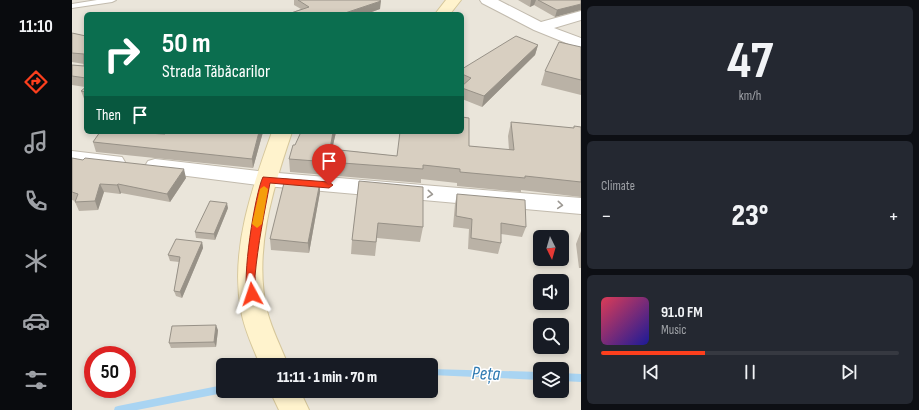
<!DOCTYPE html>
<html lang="en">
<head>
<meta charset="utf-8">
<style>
	:root { --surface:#171b24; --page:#242831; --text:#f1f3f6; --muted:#9ea1a6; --line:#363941; --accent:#fc3f1d }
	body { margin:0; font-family:"Sofia Sans Condensed",sans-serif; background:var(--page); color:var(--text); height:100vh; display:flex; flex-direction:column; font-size:15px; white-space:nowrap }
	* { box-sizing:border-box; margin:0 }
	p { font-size:13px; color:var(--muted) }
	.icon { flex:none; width:22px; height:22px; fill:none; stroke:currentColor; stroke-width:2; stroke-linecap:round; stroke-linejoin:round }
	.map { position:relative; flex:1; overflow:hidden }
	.drawer { display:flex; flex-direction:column; gap:6px; padding:6px; background:#0d0f14; width:338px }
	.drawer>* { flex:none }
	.hud { position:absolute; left:12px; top:12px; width:380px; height:122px; border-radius:6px; box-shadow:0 2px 6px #0003; background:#0b6e4f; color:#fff; overflow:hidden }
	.needle { width:26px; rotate:175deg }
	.controls { position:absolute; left:461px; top:230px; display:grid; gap:8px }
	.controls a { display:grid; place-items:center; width:36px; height:36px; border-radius:6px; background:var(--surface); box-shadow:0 2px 6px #0003; font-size:20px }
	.speed { position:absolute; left:12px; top:346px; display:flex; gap:8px; font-size:20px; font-weight:700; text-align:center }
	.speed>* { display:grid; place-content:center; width:52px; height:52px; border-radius:50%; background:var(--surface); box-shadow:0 2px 6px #0003; line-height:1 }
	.speed .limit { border:6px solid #d22; background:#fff; color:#111 }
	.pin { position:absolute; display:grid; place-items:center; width:34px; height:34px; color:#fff; margin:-41px -17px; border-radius:50% 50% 50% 0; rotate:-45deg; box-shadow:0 0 4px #0007 }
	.pin .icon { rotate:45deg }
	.me { position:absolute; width:44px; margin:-22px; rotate:355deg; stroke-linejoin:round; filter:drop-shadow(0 0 3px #0008) }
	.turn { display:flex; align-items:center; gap:14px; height:84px; padding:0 12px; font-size:18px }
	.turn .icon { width:52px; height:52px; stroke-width:2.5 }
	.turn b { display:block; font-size:28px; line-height:34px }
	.then { display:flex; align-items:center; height:38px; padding:0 12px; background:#0003; gap:8px; font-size:15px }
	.big { font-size:30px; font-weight:800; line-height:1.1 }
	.drawer .card { flex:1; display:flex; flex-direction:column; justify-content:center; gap:6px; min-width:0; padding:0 14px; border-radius:6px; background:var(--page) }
	.drawer .dial { align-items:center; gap:0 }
	.dial b { font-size:52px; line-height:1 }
	.song { display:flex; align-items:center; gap:12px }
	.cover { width:48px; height:48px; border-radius:6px; background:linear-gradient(135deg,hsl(350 70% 55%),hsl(240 70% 35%)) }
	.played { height:4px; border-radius:2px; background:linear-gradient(90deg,var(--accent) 35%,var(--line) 35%) }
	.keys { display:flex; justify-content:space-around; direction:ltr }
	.heat { display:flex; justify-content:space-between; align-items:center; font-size:22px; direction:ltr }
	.trip { position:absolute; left:144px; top:358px; width:222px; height:40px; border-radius:6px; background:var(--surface); box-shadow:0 2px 6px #0003; font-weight:800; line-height:40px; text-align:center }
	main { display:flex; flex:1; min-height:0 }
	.tab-bar { display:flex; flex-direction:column; width:72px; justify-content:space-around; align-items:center; background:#090b0e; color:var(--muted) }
	.tab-bar .icon { width:28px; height:28px }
	.tab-bar .selected { color:var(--accent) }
	.tab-bar b { font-size:18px; color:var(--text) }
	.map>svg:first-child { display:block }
</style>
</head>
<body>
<main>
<nav class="tab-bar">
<b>11:10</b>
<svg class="icon selected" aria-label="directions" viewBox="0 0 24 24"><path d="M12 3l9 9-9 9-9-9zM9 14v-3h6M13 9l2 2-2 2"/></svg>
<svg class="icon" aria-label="music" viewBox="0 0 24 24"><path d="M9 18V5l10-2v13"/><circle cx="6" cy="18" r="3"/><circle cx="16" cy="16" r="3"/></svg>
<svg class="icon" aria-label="phone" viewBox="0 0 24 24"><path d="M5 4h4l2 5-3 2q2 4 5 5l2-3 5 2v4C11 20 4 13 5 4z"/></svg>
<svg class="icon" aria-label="climate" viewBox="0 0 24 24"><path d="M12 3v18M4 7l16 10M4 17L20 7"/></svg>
<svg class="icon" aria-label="car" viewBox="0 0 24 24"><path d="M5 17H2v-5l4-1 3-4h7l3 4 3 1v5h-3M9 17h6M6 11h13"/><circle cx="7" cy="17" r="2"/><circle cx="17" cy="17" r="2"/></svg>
<svg class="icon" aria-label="filters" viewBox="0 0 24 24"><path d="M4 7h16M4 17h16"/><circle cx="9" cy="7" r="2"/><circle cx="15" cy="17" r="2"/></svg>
</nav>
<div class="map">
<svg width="509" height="410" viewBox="0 0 509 410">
	<rect width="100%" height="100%" fill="#f6f3ec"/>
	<path fill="#eae5da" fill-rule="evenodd" d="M0,0H509V410H0ZM14,14H390V132H14ZM468,237H490V259H468ZM468,281H490V303H468ZM468,325H490V347H468ZM21,355H55V389H21ZM151,365H359V391H151ZM468,369H490V391H468Z"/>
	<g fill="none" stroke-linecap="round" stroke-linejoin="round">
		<path fill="#a9d4f2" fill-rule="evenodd" d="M359,369L468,372V380L359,375Z
			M490,373L509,374V382L490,381Z
			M151,385V391H154L151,393L65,410H42L43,407L46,406Z"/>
		<g stroke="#c2bbae" stroke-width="2">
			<path id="service" d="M25,0H44L40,2L0,8V4Z"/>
		</g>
		<g stroke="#c2bbae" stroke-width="2">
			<path id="minor" d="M408,0H426L469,22L509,11V20L482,28L509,38V49L462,30L410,3Z
				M0,151L50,157L53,162L50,167L43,169L0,163Z
				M83,159L194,172L509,198V214L194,186L76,171L73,166L76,161Z"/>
		</g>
		<g stroke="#d6c79b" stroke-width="2">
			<path id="secondary" d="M374,0H389L378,14H363Z
				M200,132H220C201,188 181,252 195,311C200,330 209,347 216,365H188C181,347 172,329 169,310C158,250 180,188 200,132Z
				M198,391H228L237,410H207Z"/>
		</g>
		<use href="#service" fill="#fff" fill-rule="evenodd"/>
		<use href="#minor" fill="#fff" fill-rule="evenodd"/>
		<use href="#secondary" fill="#fff3cd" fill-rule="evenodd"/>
	</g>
	<path fill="#bab2a6" d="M222,0H307L308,9L294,14H216L229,9L222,5Z
		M446,0H509L483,17L462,5L458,7Z
		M0,33L14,36V101H13L9,91L13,87L0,85V65L12,66V64L0,62Z
		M466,45L463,55L410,107L390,99V86H391L390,85V69Z
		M509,47V95L469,85L473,71Z
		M439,122L501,128L509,127V197L449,190V192L385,186V183L349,179V183L218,172L217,159L229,132H264L260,149L325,156L397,146L437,150L436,136Z
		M28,132H61L93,134L94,132H191L181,168L24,152L21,142Z
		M277,132H295L293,134Z
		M0,158L11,160L114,178L98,202L49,193L48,194L32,192L26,210L7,211L3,202V201L0,200Z
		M287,181L351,227L348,242L305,238L303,256L279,254L280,240Z
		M248,192L237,253L199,250L198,239Z
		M385,194L454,227L450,237L429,234V243L426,254L396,249L397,229L381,227L383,204Z
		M156,208L143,240L124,238L123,232Z
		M509,231V268H507L504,244Z
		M130,242L131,248L110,298L104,296L102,291L107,262L98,261L96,255Z
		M146,330L144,347L99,348L97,343Z"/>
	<path fill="#979187" d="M459,0H464L462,5L458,7Z
		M309,1L308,9L294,14H270Z
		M509,4V10L483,17L485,10Z
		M466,45L463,55L410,107L412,96Z
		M187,132H191L181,168L180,159Z
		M261,132H264L257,163L258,149Z
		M112,169L114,178L98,202L95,194Z
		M248,182V192L237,253L236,243Z
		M28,184L32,192L26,210L23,201Z
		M46,184L49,193L48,194L45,185Z
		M155,203L156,208L143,240L142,234Z
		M130,242L131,248L110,298L108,292Z
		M144,325L146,330L144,347L142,342Z"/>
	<path fill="#d8cfc1" stroke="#979187" d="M226,0H307L309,1L270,14H216L237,7Z
		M466,0H509V4L485,10Z
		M0,33L14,36V78L0,76V65L12,66V54L0,53Z
		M444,36L466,45L412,96L390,88V86L399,78L390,74V69Z
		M487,42L509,47V80L473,71Z
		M14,87V92L9,91Z
		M390,117L397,118V146L442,150L439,122L502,128V126L509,127V182L453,176V178L388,172V169L351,165V169L217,159L221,145H223L229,132H261L258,149L325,156L328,132H390Z
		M28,132H55L93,134L94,132H187L180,159L21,142Z
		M0,158L11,160L13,158L112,169L95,194L46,184L45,185L28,184L23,201L3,202L6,194L0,192Z
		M213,179L248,182L236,243L198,239Z
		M287,181L351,187V227L306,223L304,242L280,240Z
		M385,194L453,200L454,227L429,223V243L399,238L400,219L384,216Z
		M138,201L155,203L142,234L123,232Z
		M104,239L130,242L108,292L102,291L108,257L96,255Z
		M144,325L142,342L97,343L100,326Z"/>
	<defs><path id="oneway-chevron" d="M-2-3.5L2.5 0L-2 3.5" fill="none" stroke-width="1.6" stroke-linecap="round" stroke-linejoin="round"/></defs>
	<g stroke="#9c9892">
		<use href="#oneway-chevron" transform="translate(358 194) rotate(5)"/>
		<use href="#oneway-chevron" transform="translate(488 205) rotate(5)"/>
	</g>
	<path fill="#fc3f1d" stroke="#a42913" d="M191,177L257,182L261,185L257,188L198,183C192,214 186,244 183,276C183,283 187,291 184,297L180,298L176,297C169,282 183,193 191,177Z"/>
	<path fill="#f59e0b" d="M192,186L196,189L190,224L185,228L180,224L188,189Z"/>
	<g text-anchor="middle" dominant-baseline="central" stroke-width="3" stroke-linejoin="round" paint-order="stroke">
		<g font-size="19" font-style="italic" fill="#2e7ab2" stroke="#fff">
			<text transform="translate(414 374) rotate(2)">Peța</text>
		</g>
	</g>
</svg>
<div class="controls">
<a><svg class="needle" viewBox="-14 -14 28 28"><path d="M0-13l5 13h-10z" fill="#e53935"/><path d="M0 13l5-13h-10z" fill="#9ea1a6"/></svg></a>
<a><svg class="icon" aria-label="sound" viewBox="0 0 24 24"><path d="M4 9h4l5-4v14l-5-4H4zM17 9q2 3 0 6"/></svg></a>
<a><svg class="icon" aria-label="search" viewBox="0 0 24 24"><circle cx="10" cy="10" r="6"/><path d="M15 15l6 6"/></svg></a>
<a><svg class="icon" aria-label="layers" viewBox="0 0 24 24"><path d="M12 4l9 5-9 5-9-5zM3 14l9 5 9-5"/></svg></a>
</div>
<div class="speed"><div class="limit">50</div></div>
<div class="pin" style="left:257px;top:185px;background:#d93025"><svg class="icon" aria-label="arrive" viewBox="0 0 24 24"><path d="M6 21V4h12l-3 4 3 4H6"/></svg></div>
<svg class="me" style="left:180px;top:294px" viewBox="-20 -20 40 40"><path d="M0-17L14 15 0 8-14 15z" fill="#fc3f1d" stroke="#fff" stroke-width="4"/></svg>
<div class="trip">11:11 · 1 min · 70 m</div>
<div class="hud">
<div class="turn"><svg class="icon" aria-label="right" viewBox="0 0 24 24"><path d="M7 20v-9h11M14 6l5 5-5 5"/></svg><div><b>50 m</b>Strada Tăbăcarilor</div></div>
<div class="then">Then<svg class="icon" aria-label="arrive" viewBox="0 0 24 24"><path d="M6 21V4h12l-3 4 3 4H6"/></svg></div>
</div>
</div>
<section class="drawer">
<div class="card dial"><b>47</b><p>km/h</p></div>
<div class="card"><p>Climate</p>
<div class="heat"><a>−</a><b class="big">23°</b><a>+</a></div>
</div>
<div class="card">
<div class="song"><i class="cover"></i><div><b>91.0 FM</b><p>Music</p></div></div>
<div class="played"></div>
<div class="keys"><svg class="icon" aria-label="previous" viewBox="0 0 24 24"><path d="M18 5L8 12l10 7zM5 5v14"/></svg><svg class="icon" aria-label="pause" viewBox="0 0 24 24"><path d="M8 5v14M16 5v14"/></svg><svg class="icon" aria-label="next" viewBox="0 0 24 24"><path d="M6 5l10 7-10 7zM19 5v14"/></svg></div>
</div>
</section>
</main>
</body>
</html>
